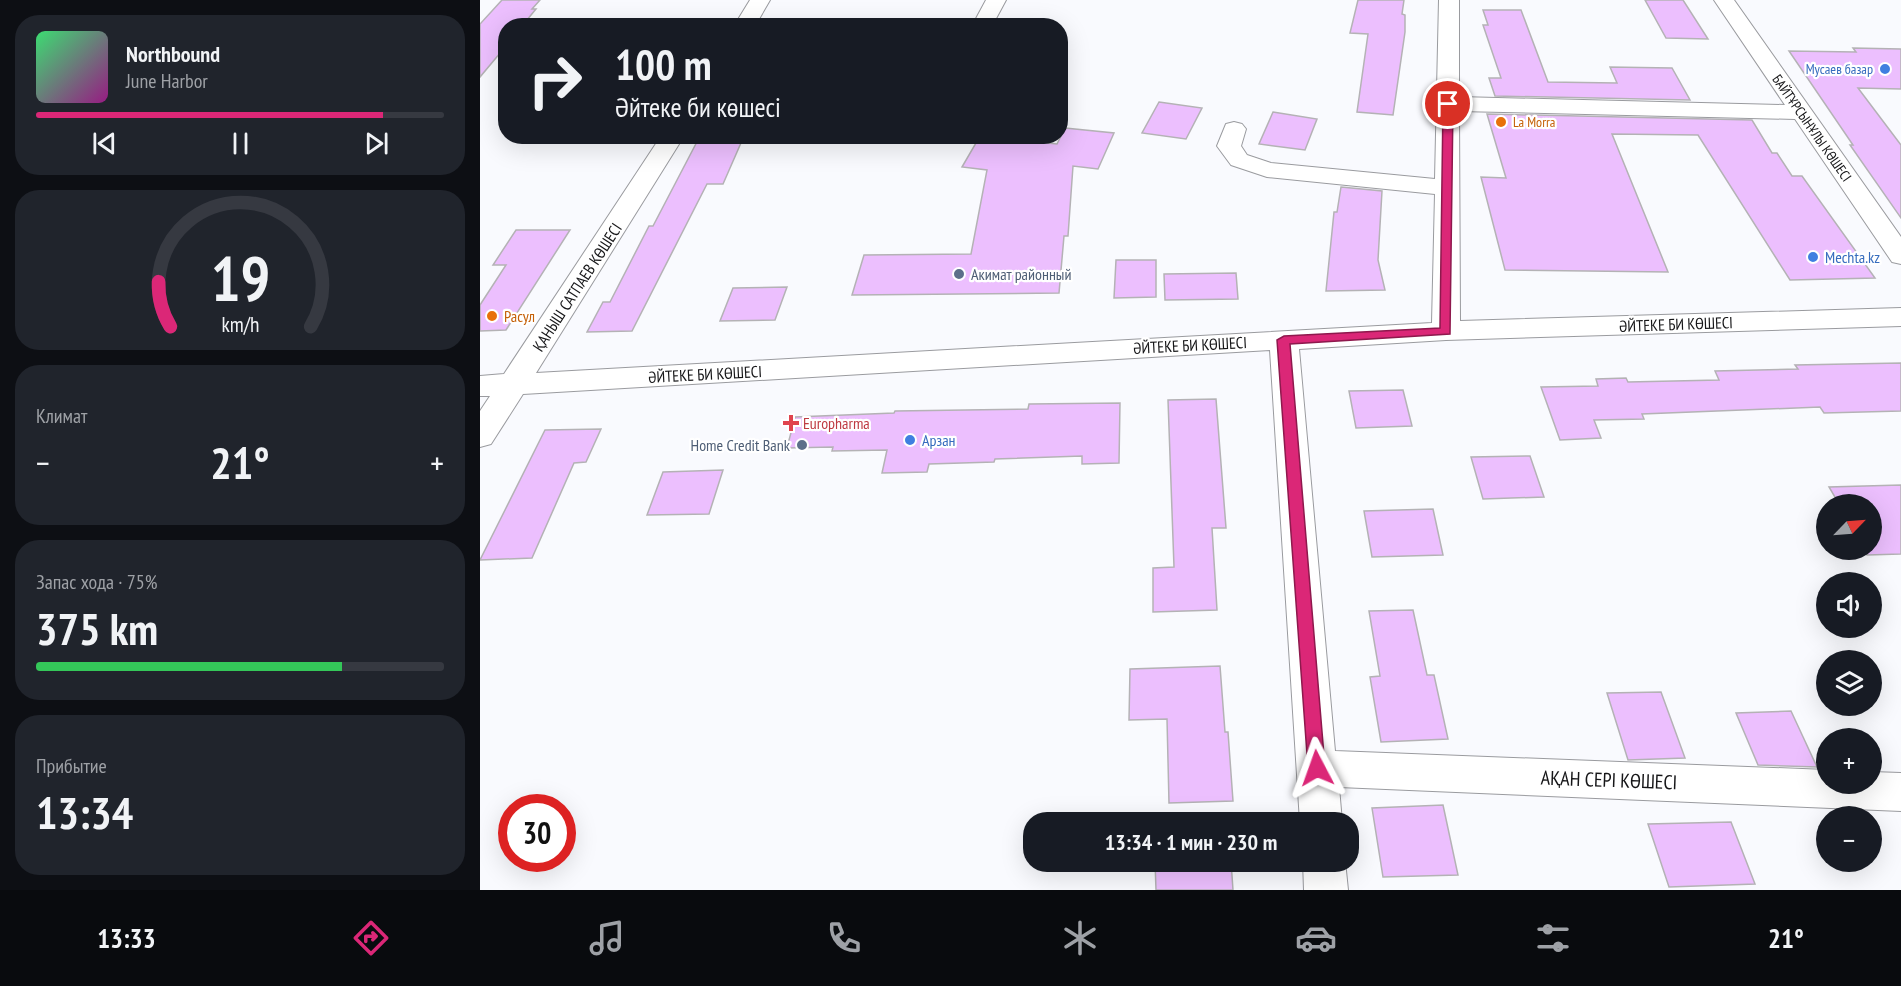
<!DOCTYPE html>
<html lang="ru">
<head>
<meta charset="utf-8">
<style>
	:root { --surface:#171b24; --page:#20242c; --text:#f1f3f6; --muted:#9ea1a6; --line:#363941; --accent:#db2777 }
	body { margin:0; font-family:"PT Sans Narrow",sans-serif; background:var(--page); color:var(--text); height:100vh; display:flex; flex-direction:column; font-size:22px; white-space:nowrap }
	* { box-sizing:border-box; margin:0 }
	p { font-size:20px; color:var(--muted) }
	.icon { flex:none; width:33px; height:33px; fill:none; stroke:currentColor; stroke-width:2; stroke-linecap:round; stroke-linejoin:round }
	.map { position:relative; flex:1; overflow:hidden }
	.side { display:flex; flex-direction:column; gap:15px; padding:15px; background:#0d0f14; width:480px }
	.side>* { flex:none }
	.banner { position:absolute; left:18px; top:18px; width:570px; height:126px; border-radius:24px; box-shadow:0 6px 24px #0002; background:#171b24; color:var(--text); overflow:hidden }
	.needle { width:39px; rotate:65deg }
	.controls { position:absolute; left:1336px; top:494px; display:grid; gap:12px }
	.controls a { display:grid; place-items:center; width:66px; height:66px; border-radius:50%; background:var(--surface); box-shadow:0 6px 24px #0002; font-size:30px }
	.speed { position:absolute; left:18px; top:794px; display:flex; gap:12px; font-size:30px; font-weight:700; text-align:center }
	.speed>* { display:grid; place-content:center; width:78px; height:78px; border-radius:50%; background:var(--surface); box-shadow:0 6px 24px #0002; line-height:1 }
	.speed .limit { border:9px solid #d22; background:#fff; color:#111 }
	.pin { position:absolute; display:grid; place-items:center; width:51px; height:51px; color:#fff; margin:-26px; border:3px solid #fff; border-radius:50%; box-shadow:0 2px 6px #0007 }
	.me { position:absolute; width:66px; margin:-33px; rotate:356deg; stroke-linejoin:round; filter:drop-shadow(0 0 4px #0008) }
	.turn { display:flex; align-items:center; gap:21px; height:126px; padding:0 18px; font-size:27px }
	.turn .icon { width:78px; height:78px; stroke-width:2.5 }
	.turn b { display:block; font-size:42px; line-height:51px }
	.big { font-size:45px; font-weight:700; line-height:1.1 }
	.side .tile { flex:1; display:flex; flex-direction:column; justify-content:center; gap:9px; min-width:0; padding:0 21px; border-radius:24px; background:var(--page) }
	.side .dial { align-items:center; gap:0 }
	.dial svg { height:156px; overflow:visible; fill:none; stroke:var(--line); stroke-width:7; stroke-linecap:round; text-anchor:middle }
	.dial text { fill:var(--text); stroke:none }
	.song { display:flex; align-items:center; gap:18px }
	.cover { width:72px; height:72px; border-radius:9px; background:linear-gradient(135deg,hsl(140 70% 55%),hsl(310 70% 35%)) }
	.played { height:6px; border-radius:3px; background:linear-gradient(90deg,var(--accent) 85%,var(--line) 85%) }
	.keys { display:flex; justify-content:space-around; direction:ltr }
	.heat { display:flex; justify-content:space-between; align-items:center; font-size:33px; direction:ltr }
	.charge { height:9px; border-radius:4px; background:linear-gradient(90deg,#34c759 75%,var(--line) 0) }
	.trip { position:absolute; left:543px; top:812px; width:336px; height:60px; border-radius:24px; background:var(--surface); box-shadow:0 6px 24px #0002; font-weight:700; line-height:60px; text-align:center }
	.dock { display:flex; height:96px; justify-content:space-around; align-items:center; background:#090b0e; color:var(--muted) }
	.dock .icon { width:42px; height:42px }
	.dock .selected { color:var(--accent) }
	.dock b { font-size:27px; color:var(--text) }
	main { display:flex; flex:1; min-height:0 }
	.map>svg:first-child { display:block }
</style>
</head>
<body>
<main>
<section class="side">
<div class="tile">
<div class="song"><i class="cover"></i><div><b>Northbound</b><p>June Harbor</p></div></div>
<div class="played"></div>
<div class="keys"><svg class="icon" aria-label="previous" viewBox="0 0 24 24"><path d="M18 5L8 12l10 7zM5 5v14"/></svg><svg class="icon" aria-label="pause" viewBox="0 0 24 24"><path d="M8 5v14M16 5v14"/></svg><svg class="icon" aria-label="next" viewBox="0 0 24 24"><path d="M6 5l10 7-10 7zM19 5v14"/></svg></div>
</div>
<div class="tile dial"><svg viewBox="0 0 100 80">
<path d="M14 69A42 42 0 1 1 86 69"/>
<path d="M14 69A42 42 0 0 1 8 46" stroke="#db2777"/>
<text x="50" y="56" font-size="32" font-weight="700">19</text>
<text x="50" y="72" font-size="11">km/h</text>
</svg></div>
<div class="tile"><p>Климат</p>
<div class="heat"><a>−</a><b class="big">21°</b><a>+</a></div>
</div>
<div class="tile"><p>Запас хода · 75%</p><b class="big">375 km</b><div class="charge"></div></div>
<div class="tile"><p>Прибытие</p><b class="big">13:34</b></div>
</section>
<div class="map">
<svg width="1421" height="890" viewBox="0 0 1421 890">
	<rect width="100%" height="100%" fill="#f9fafe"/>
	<path fill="#ecbffe" stroke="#b4b2b5" stroke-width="1.5" d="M22,0H60L52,9H56L42,26H26V46L0,77V24Z
		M878,0H924L922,14L925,15V32L913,115L877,112L888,34L870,33Z
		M1165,0H1203L1228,39L1186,38Z
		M1003,10H1041L1068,82L1137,83L1130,67L1192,68L1210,100L1015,96L1009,78H1021L1003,25H1008Z
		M1373,48L1421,49V89L1378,88L1421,145V218L1370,145H1373L1309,51L1376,52Z
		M679,102L722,108L706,139L662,133Z
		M793,112L837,119L825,150L779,144Z
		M1007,114L1272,120L1292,153H1297L1312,176H1322L1395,278L1310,280L1218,135L1132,134L1188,272L1025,270L1001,177L1026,178Z
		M585,128L634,133L618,169L593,166L588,236H584L579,293L372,295L384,255L491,254L507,170L482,167L500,136L577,144Z
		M220,136H264L243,184H227L152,331L107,332L123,302H130L169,226H173Z
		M861,187L902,191L898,260L905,290L846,291L854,212H857Z
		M36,230H90L26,330L0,331V305L26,265H13Z
		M636,260H676V297L634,298Z
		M756,273L758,299L685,300L684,274Z
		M307,287L295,320L240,321L253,288Z
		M1421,363V411L1344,413L1340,407L1162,414L1164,419L1114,420L1121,438L1080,440L1061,387L1118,386L1116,379L1146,378L1148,382L1239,380L1235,371L1318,369L1315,365Z
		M923,390L932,426L876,428L869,391Z
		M736,399L746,528H732L737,610L673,612V568L694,567L688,400Z
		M640,403L639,463L602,464V456L515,459L514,462L449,464L447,472L402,473L407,450L352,451L353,447L307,448L315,417L414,413L415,411L548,409L549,404Z
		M121,429L106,462L94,463L52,558L0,560L65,430Z
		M1050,456L1064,497L1003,499L991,457Z
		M243,470L229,514L167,515L183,472Z
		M1421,485V554L1387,555L1384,549H1392V504H1359L1349,487Z
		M953,509L963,555L892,557L884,511Z
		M933,610L947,675H954L968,739L901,742L890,677L900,676L889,611Z
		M740,666L745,732H748L753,801L689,803L687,719L649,720L650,669Z
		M1181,692L1205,758L1148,760L1127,693Z
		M1311,711L1337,767L1278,765L1256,713Z
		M963,805L978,875L903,877L892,808Z
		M1251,822L1275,884L1189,887L1168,824Z
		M675,861H751L753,890H676Z"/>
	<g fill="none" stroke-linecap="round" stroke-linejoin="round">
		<g stroke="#9a9b9f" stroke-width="2">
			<path id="minor" d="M270,0H290L275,26H254Z
				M506,0H526L512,26H492Z
				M959,0H979V97L1305,105L1234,0H1254L1421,237V264L1412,262L1315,119L979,111L980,321L1421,308V326L966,340L819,349L855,751L1347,770V783H1392V772L1421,773V811L859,787L862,822H820L790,350L43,394L11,444L0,447V411L10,396H0V376L24,374L181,136H204L56,373L952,323L955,194L787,177L751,165L737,146L746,124L754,122L762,124L766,129L761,146L767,155L791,163L955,179Z
				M823,861H865L868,890H824Z"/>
		</g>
		<use href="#minor" fill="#fff" fill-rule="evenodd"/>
	</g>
	<path fill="#db2777" stroke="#8e194d" stroke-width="1.5" d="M968,101L973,104L970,334L810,344L845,768L843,774L837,776L830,774L828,768L797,340L804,336L960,328L963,104Z"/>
	<g fill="#3f7fe0" stroke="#fff" stroke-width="2">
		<circle cx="1405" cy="69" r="6"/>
		<circle cx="1333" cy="257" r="6"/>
		<circle cx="430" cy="440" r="6"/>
	</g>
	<g fill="#e8710a" stroke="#fff" stroke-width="2">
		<circle cx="1021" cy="122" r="6"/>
		<circle cx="12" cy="316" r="6"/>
	</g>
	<g fill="#5c6f8a" stroke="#fff" stroke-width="2">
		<circle cx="479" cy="274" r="6"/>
		<circle cx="322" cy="445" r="6"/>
	</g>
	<path fill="#e0444e" stroke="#fff" stroke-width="2" d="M308 414h6v6h6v6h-6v6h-6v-6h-6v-6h6z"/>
	<g text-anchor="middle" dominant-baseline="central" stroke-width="4.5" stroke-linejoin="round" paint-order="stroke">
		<g font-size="14" fill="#366cbe" stroke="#fff" text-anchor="end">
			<text x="1393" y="69">Мусаев базар</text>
		</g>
		<g font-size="14" fill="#c56008" stroke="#fff" text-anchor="start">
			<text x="1033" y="122">La Morra</text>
		</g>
		<g font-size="14" fill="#161618" stroke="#fff">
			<text transform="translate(1332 128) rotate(55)">БАЙТҰРСЫНҰЛЫ КӨШЕСІ</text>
		</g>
		<g font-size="16" fill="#366cbe" stroke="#fff" text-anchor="start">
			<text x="1345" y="257">Mechta.kz</text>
			<text x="442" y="440">Арзан</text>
		</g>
		<g font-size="16" fill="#4e5e75" stroke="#fff" text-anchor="start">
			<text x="491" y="274">Акимат районный</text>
			<text x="310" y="445" text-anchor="end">Home Credit Bank</text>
		</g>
		<g font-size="16" fill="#161618" stroke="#fff">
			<text transform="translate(97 287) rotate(-57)">ҚАНЫШ САТПАЕВ КӨШЕСІ</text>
			<text transform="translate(1196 324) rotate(-2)">ӘЙТЕКЕ БИ КӨШЕСІ</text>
			<text transform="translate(710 345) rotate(-3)">ӘЙТЕКЕ БИ КӨШЕСІ</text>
			<text transform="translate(225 374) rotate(-3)">ӘЙТЕКЕ БИ КӨШЕСІ</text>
		</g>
		<g font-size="16" fill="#c56008" stroke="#fff" text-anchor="start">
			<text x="24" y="316">Расул</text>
		</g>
		<g font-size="16" fill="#be3a42" stroke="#fff" text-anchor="start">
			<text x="323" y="423">Europharma</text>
		</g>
		<g font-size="20" fill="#161618" stroke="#fff">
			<text transform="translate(1129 780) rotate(2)">АҚАН СЕРІ КӨШЕСІ</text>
		</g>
	</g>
</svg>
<div class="controls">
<a><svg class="needle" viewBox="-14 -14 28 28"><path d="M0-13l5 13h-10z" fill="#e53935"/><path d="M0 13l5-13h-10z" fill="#9ea1a6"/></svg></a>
<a><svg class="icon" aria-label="sound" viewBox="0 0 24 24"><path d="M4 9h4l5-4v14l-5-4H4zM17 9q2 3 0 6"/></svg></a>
<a><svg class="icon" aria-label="layers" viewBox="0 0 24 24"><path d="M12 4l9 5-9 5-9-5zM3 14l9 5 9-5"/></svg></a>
<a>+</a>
<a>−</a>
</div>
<div class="speed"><div class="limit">30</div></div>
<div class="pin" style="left:968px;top:104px;background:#d93025"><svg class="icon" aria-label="arrive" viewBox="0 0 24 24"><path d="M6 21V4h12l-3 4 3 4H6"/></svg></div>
<svg class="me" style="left:837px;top:768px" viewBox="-20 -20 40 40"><path d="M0-17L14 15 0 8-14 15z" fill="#db2777" stroke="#fff" stroke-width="4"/></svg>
<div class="trip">13:34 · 1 мин · 230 m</div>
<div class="banner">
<div class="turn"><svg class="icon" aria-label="right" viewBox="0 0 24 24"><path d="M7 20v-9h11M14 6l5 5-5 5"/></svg><div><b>100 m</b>Әйтеке би көшесі</div></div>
</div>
</div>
</main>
<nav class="dock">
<b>13:33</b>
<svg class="icon selected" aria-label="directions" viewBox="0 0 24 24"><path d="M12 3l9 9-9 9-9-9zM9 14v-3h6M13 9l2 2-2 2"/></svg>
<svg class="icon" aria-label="music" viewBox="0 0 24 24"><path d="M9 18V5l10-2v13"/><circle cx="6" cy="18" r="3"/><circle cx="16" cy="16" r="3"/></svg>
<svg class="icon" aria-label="phone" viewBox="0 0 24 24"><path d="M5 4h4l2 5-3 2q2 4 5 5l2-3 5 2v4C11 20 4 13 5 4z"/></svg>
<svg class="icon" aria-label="climate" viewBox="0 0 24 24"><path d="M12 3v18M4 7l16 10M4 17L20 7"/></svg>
<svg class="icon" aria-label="car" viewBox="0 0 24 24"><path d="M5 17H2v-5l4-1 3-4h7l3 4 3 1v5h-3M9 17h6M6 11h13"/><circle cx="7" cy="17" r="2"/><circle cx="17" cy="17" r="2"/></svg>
<svg class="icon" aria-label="filters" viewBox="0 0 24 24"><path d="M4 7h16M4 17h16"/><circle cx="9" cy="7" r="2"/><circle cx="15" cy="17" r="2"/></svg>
<b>21°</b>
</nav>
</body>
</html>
